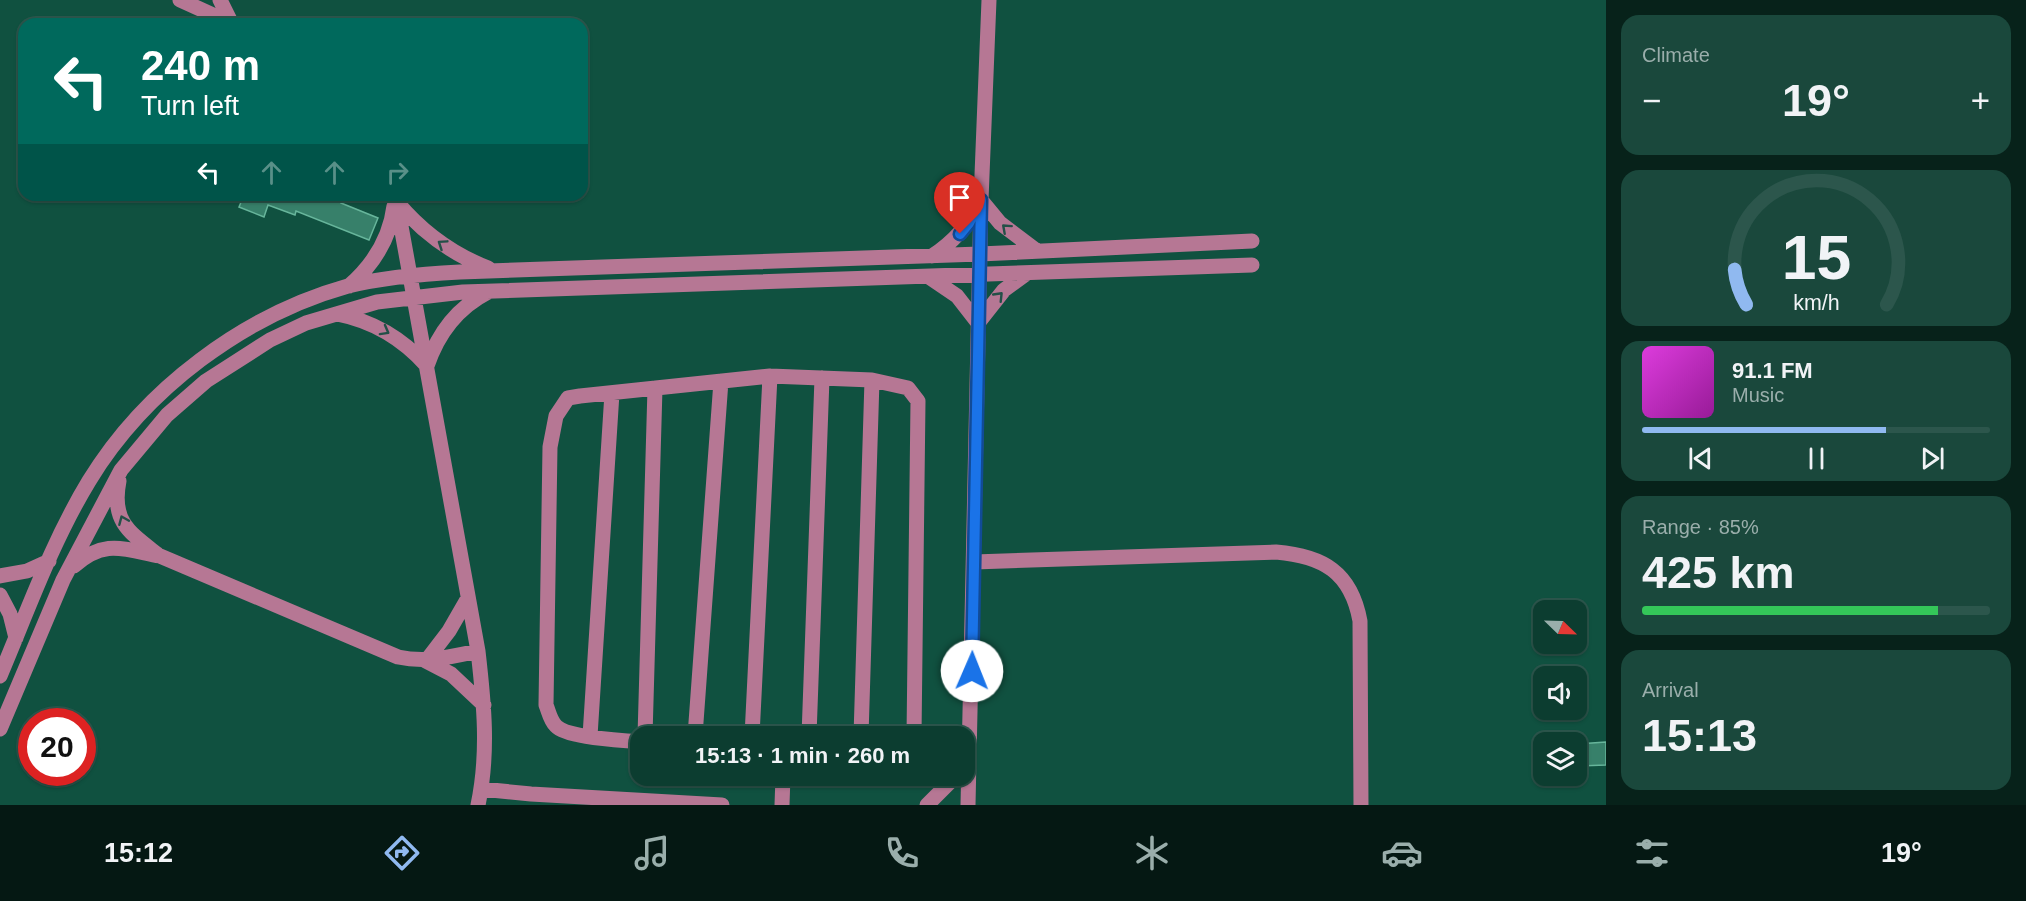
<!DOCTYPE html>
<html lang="en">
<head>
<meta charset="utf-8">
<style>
	:root { --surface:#0c3d30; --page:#1a483c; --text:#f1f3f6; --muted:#9aaeab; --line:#2c564c; --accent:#90b9f0 }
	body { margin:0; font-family:Helvetica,sans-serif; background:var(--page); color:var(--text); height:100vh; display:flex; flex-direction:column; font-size:22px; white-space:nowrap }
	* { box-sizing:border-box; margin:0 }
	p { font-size:20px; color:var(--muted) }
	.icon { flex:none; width:33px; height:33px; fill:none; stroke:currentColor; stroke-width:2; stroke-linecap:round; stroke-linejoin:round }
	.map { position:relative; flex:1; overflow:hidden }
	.panel { display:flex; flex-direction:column; gap:15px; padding:15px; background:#07221a; width:420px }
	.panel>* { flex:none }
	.hud { position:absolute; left:18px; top:18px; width:570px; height:183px; border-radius:18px; box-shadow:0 2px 4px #0004,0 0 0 2px var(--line); background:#00695c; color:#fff; overflow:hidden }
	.needle { width:39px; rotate:113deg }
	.buttons { position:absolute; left:1533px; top:600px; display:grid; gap:12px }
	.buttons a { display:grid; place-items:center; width:54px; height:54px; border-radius:12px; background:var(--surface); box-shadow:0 2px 4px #0004,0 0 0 2px var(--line); font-size:30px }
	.speed { position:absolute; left:18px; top:708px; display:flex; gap:12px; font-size:30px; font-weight:700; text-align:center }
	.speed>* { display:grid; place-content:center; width:78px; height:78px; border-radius:50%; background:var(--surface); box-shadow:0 2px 4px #0004,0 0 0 2px var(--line); line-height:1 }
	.speed .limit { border:9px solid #d22; background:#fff; color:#111 }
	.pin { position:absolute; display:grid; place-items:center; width:51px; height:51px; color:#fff; margin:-62px -26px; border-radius:50% 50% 50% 0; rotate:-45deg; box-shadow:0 0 6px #0007 }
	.pin .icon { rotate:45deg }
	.me { position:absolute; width:66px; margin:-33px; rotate:1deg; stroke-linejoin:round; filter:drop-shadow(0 0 4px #0008) }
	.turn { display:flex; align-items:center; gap:21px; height:126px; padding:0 24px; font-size:27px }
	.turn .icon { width:78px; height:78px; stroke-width:2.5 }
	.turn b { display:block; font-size:42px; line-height:51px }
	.lanes { display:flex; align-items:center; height:57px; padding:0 24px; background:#0003; justify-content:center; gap:30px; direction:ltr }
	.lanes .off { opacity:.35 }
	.big { font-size:45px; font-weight:800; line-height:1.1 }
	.panel .tile { flex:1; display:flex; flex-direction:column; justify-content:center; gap:9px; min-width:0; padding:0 21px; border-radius:18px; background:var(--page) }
	.panel .dial { align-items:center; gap:0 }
	.dial svg { height:156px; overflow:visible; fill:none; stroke:var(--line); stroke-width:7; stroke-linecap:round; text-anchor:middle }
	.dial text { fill:var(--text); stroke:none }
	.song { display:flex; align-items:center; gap:18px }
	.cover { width:72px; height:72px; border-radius:9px; background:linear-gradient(135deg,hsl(300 70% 55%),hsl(300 70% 35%)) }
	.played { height:6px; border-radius:3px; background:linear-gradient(90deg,var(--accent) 70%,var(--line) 70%) }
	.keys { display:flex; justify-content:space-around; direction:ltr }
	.heat { display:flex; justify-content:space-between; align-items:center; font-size:33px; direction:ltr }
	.charge { height:9px; border-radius:4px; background:linear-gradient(90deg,#34c759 85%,var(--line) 0) }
	.trip { position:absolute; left:630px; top:726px; width:345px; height:60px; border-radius:18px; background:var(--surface); box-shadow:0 2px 4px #0004,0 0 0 2px var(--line); font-weight:800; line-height:60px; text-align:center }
	.menu { display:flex; height:96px; justify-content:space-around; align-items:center; background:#051813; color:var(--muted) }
	.menu .icon { width:42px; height:42px }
	.menu .active { color:var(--accent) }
	.menu b { font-size:27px; color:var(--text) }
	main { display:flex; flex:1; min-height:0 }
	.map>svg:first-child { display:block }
</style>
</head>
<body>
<main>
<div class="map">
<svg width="1606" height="805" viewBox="0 0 1606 805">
	<rect width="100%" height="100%" fill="#105140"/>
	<path fill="#37806a" stroke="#67b59b" stroke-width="1.5" d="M244,195H344L341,203L378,218L369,240L296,211L295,215L268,205L264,217L239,207Z
		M1606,742V765L1579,766L1578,744Z"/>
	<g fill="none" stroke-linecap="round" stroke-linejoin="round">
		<path stroke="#b67794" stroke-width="15" d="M180,0L233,24
			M220,0L232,24
			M393,195L399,215L478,651C484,703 489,753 478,805
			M397,202C422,232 452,254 488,268
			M932,256C955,241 970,224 981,200L1000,223L1037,251
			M929,277L957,296L978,323L1004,290L1026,274
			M349,286C374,264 390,239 394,206
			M337,314C373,321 402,338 427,366C438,333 457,308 488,292
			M119,481C111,521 129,532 157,554
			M974,562L1276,552C1323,556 1351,572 1360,621L1361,805
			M74,566C104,539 123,549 160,556L398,657C426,663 450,657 478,651
			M0,576L27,571L49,561
			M0,595L10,614L16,638
			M468,598L449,631L426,661L451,674L484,705
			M0,676C28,610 52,542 89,481C145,389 244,315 348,286C384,277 423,274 460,272L980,254L1252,241
			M0,729L63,580L121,470L167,415L206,381L270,340L306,323L377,302L463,292L1252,265
			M590,736L612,393
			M645,736L655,388
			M695,736L721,381
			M752,736L770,376
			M809,736L822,378
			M861,736L872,380
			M640,742C622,740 567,738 556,726C550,720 549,712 546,705L550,447L556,416L568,398L580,396L770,376L872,380L908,388L918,401L914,736
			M481,789L531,794L722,805
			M782,805L783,776
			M927,805L956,776
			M968,805L981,200L989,0"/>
	</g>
	<defs><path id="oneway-chevron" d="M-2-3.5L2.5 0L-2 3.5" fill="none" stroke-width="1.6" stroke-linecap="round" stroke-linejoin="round" transform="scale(1.5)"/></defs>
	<g stroke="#245048">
		<use href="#oneway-chevron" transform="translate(1006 228) rotate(-138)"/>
		<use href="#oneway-chevron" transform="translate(442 244) rotate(-146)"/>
		<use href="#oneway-chevron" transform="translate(999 296) rotate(-46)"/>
		<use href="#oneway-chevron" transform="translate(385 331) rotate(29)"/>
		<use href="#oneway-chevron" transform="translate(123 520) rotate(-113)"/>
	</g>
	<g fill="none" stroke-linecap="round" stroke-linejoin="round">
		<g stroke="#114b97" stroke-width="15">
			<path id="route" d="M960,234L969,223L981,200L972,671"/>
		</g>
		<use href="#route" stroke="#1a73e8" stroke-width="10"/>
	</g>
</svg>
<div class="buttons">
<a><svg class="needle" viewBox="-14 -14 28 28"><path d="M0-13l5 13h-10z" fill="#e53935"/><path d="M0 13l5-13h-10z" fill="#9aaeab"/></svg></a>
<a><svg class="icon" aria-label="sound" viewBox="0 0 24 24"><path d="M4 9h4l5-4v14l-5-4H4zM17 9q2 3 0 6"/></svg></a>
<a><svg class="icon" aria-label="layers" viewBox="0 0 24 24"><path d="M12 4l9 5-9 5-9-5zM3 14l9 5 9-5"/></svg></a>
</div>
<div class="speed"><div class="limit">20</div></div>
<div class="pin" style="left:960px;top:234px;background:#d93025"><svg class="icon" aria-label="arrive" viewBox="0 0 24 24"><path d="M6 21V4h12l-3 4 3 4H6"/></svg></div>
<svg class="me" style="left:972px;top:671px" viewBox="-20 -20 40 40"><circle r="19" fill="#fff"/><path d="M0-13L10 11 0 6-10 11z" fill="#1a73e8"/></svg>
<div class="trip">15:13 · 1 min · 260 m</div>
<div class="hud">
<div class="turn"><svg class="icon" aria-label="left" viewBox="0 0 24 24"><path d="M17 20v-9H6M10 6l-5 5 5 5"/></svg><div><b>240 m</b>Turn left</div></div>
<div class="lanes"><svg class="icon" aria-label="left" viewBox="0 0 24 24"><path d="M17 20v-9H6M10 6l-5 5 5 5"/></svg><svg class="icon off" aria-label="ahead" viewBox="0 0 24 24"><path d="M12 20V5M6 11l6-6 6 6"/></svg><svg class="icon off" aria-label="ahead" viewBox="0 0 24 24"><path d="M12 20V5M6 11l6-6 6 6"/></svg><svg class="icon off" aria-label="right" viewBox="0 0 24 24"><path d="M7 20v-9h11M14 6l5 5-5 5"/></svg></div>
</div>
</div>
<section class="panel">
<div class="tile"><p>Climate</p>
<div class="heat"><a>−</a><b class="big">19°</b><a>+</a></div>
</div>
<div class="tile dial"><svg viewBox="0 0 100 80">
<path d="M14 69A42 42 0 1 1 86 69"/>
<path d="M14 69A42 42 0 0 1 8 51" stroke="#90b9f0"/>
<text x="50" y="56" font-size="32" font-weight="700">15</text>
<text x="50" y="72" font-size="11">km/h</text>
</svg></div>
<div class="tile">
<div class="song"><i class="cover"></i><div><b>91.1 FM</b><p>Music</p></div></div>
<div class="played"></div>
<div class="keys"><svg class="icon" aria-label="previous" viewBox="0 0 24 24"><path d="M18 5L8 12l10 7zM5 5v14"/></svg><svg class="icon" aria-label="pause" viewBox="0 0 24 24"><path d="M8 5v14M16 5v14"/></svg><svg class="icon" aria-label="next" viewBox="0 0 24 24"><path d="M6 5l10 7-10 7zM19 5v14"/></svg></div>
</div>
<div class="tile"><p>Range · 85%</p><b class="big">425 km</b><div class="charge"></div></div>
<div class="tile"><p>Arrival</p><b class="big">15:13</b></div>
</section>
</main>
<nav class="menu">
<b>15:12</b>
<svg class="icon active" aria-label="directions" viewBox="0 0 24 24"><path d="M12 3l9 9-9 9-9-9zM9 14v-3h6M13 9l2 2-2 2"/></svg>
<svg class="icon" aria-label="music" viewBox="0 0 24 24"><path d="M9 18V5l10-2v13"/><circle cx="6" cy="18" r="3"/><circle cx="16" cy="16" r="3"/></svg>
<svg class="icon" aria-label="phone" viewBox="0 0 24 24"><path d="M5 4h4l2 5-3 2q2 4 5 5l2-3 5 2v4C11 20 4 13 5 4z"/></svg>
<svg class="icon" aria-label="climate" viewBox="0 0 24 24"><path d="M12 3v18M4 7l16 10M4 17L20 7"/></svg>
<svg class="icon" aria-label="car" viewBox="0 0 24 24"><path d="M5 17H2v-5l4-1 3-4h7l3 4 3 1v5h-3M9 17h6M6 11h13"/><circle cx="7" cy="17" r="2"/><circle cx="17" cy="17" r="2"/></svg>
<svg class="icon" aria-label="filters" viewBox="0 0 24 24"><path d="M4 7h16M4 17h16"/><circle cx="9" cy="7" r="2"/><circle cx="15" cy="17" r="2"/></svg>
<b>19°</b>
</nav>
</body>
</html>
